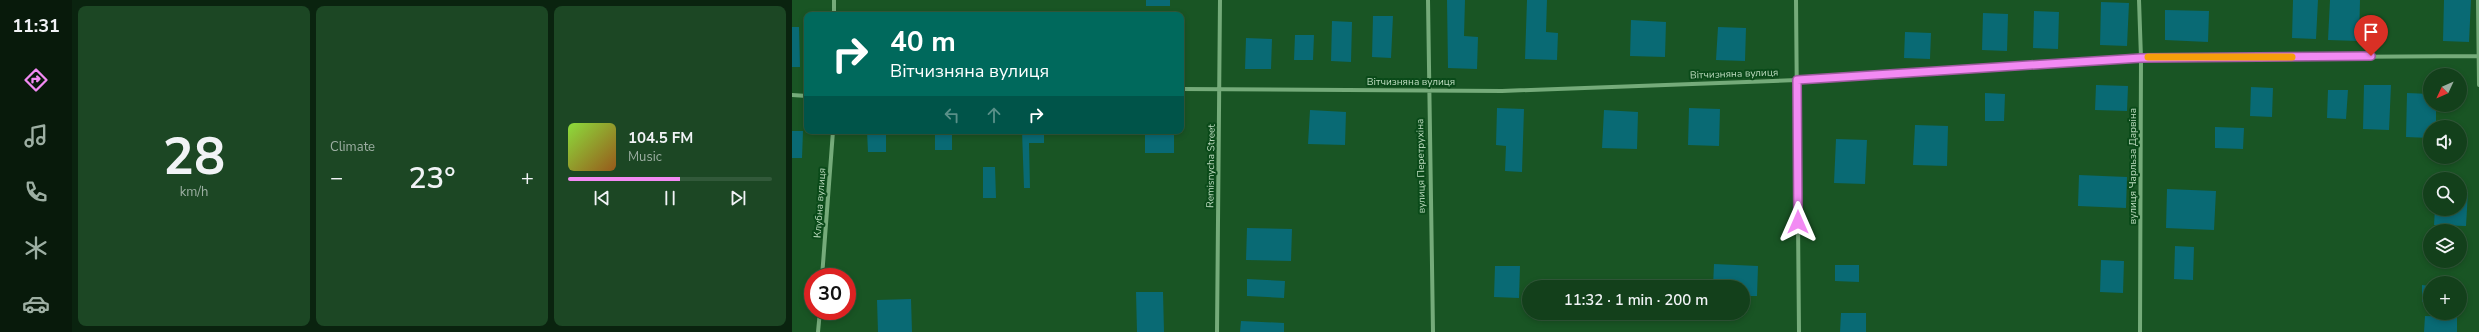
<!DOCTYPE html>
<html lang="en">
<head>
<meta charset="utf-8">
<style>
	:root { --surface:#13401b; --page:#1c4724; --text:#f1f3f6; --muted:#9dafa3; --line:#32593a; --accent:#f28af3 }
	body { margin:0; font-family:"Nunito Sans",sans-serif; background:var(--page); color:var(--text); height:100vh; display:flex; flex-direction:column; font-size:15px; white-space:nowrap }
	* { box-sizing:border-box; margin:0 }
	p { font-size:13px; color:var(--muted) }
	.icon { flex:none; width:22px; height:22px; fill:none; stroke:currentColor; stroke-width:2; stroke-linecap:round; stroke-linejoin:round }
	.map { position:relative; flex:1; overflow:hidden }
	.panel { display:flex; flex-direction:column; gap:6px; padding:6px; background:#0a230f; width:720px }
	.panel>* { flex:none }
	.guide { position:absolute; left:12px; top:12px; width:380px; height:122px; border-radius:8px; box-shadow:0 2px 6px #0003,0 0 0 1px var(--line); background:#00695c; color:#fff; overflow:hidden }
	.needle { width:26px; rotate:226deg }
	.fabs { position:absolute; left:1631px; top:68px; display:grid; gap:8px }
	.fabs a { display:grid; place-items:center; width:44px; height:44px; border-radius:50%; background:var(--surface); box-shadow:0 2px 6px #0003,0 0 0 1px var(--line); font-size:20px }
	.speed { position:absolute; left:12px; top:268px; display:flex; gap:8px; font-size:20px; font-weight:700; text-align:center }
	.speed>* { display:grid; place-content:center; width:52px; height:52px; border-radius:50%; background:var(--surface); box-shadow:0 2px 6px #0003,0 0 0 1px var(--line); line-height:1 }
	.speed .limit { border:6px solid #d22; background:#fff; color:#111 }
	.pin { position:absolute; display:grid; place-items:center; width:34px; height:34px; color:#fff; margin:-41px -17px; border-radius:50% 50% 50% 0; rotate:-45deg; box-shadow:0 0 4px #0007 }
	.pin .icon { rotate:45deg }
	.me { position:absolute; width:44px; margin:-22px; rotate:0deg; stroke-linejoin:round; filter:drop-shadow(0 0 3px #0008) }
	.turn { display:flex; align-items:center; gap:14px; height:84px; padding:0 20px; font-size:18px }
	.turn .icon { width:52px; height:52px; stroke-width:2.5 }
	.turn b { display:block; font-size:28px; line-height:34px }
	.lanes { display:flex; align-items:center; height:38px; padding:0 20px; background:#0003; justify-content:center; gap:20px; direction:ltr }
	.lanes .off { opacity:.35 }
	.big { font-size:30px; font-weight:600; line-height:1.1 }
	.panel .card { flex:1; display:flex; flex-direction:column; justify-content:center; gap:6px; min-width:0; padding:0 14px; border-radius:8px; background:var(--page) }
	.panel .dial { align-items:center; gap:0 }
	.dial b { font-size:52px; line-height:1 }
	.song { display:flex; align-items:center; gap:12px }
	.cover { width:48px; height:48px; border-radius:6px; background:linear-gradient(135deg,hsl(90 70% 55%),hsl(30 70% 35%)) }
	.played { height:4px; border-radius:2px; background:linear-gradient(90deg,var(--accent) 55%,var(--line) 55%) }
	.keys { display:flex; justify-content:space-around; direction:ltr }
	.heat { display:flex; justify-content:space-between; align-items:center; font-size:22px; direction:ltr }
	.panel .tiles { flex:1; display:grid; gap:6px; grid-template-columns:repeat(3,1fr) }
	.trip { position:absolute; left:730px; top:280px; width:228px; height:40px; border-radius:20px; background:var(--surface); box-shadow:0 2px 6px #0003,0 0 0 1px var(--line); font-weight:600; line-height:40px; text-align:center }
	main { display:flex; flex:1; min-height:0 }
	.dock { display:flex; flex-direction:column; width:72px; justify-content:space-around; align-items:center; background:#081a0b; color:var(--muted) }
	.dock .icon { width:28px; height:28px }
	.dock .on { color:var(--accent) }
	.dock b { font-size:18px; color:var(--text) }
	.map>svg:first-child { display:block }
</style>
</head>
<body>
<main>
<nav class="dock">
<b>11:31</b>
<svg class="icon on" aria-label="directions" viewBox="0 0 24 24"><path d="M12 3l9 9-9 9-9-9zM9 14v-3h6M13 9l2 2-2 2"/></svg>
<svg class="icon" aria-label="music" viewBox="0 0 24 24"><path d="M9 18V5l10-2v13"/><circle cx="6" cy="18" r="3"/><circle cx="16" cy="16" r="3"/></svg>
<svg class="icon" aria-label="phone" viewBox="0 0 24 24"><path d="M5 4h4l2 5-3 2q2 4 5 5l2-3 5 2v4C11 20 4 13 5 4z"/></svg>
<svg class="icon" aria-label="climate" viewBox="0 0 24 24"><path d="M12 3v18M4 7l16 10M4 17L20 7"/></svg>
<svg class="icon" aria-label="car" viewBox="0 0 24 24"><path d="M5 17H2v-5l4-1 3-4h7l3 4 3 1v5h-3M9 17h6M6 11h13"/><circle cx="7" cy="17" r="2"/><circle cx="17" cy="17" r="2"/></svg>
</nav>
<section class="panel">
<div class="tiles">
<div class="card dial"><b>28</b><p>km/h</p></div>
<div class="card"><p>Climate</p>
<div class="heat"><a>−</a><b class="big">23°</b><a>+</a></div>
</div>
<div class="card">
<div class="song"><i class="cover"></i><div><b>104.5 FM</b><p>Music</p></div></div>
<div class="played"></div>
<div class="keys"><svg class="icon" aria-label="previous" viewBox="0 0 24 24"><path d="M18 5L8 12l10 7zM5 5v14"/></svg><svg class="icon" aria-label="pause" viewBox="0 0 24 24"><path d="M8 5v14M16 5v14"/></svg><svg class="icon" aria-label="next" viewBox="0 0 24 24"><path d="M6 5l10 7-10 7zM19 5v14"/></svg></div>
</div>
</div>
</section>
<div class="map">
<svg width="1687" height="332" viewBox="0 0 1687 332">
	<rect width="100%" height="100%" fill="#195524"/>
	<path fill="#096a74" d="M354,0H378V6H354Z
		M655,0H673L672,36L686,37L685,69L656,68Z
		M735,0H755L754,32L766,33L765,60L733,59Z
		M1501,0H1526L1524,39L1500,38Z
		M1538,0H1568L1567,41L1536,40Z
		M1652,0H1679L1677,42L1651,41Z
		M1309,2L1337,3L1335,46L1308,45Z
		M1373,10L1417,11L1416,42L1373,40Z
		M1242,11L1267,12L1266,49L1241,48Z
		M1191,13L1216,14L1215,51L1190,50Z
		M581,16H601L599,58L580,57Z
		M839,20L874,22L873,57L838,56Z
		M540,21L560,22L559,62L539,61Z
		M0,27H7L8,67H0Z
		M926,27L954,28L953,61L924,60Z
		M1113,32L1139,33L1138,59L1112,58Z
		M503,35H522L521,60H502Z
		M454,38L480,39L479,69H453Z
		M1304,85L1336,86L1335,111L1303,110Z
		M1572,85H1599L1597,130L1571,129Z
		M1459,87L1481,88L1480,117L1458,116Z
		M1536,90H1556L1554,119L1535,118Z
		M1193,93L1213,94L1212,121H1193Z
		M1615,93L1638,94V105H1644V127H1638V138L1614,137Z
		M705,108L732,109L730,172L713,171L714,146L704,145Z
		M897,108L928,109L927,146L896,145Z
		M518,110L554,112L553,145L516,144Z
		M812,110L846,112L845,149L810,148Z
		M1123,125L1156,126L1155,166L1121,165Z
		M1423,127L1452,128L1451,149L1423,148Z
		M0,131H11L10,158H0Z
		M75,131H94V152H76Z
		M143,131H160V150H143Z
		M230,131H252V143H237L238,188H232Z
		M353,131H382V153H353Z
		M1044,139L1075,140L1073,184L1042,183Z
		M191,167H203L204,198H191Z
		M1287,175L1335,177L1334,208L1286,206Z
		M1375,189L1424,191L1422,230L1374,228Z
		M1668,191L1676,192L1674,226L1642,225L1643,209H1668Z
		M455,228L500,229L499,261L454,260Z
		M1633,238H1638V255H1632Z
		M1383,246L1402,247L1401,280L1382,279Z
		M1309,260L1332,261L1331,293L1308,292Z
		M922,264L966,266L965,296H951V287H921Z
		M1043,265H1067V282L1043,281Z
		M703,266H728L727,298L702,297Z
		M455,279L493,281L492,298L455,296Z
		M1630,285L1638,286V302H1630Z
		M344,292H371L372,332H345Z
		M119,299L120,332H86L85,300Z
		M1049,313H1074V332H1048Z
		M1633,316L1665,317V332H1632Z
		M449,321L492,323V332H448Z"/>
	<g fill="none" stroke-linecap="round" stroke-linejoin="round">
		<path stroke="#75ab7a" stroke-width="4" d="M42,0V15
			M636,0L641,332
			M1004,0L1007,332
			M1347,0L1349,58L1348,332
			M1686,0L1687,85
			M389,89L710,91L1005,80L1349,58L1687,56
			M0,95L15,96
			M30,277L41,131
			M26,332L28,311
			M425,332L428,0"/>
	</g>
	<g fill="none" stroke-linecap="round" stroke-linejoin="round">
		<g stroke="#9d5a9e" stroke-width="10">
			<path id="route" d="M1006,222L1005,80L1349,58L1579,56"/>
		</g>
		<use href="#route" stroke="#f28af3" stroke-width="7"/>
		<path stroke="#f59e0b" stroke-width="7" d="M1356,57H1500"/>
	</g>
	<g text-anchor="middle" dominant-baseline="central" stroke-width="4" stroke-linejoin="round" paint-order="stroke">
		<g font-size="10" fill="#bedcc0" stroke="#0a4a19">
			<text transform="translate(942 74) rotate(-2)">Вітчизняна вулиця</text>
			<text x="619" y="82">Вітчизняна вулиця</text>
			<text transform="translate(419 166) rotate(-89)">Remisnycha Street</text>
			<text transform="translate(629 166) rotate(-91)">вулиця Перетрухіна</text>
			<text transform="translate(1341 166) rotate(-90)">вулиця Чарльза Дарвіна</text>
			<text transform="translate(28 203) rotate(-86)">Клубна вулиця</text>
		</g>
	</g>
</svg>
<div class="fabs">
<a><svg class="needle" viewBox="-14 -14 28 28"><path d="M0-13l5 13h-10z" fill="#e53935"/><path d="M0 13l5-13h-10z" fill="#9dafa3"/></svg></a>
<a><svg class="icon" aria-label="sound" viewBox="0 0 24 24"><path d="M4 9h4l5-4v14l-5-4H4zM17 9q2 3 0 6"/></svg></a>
<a><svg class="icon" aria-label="search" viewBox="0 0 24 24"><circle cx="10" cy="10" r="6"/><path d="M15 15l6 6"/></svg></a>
<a><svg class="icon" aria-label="layers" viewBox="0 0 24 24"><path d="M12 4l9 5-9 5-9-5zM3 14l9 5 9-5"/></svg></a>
<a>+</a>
</div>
<div class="speed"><div class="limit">30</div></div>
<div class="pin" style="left:1579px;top:56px;background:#d93025"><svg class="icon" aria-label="arrive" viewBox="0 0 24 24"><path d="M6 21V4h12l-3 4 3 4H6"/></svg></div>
<svg class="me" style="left:1006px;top:222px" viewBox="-20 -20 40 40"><path d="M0-17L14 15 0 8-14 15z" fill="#f28af3" stroke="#fff" stroke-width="4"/></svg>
<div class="trip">11:32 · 1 min · 200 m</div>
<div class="guide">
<div class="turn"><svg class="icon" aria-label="right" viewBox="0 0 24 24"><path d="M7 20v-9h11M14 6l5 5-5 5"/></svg><div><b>40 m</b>Вітчизняна вулиця</div></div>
<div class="lanes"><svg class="icon off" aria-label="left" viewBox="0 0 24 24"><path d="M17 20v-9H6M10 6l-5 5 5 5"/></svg><svg class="icon off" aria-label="ahead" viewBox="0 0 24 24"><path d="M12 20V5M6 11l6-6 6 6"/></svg><svg class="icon" aria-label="right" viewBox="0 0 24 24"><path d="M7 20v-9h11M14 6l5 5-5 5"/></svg></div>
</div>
</div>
</main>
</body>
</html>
